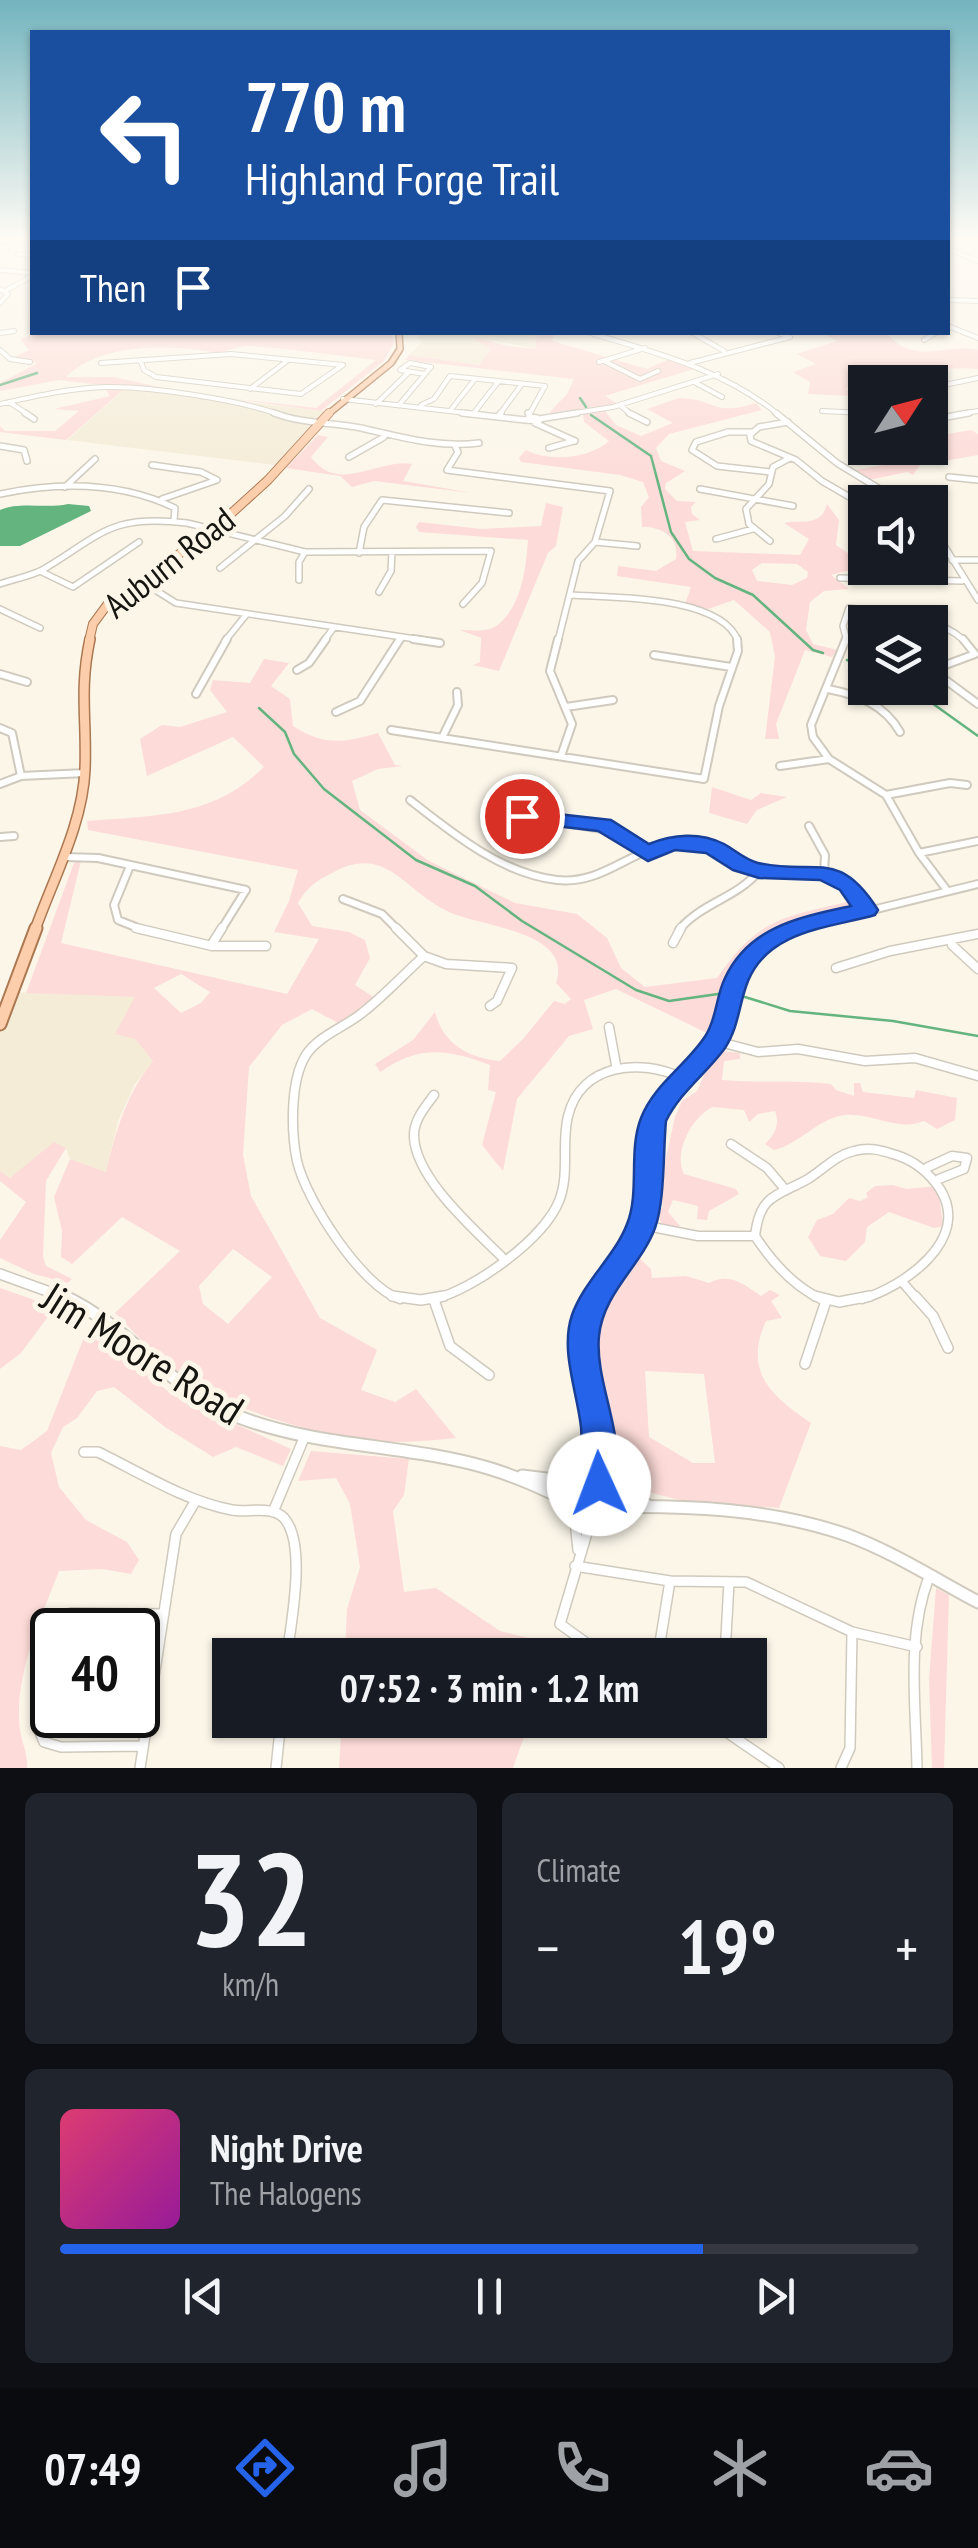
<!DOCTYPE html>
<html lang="en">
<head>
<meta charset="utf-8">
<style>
	:root { --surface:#171b24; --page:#20242c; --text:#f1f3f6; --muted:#9ea1a6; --line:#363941; --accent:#2563eb }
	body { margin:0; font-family:"PT Sans Narrow",sans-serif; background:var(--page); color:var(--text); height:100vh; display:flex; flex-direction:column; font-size:38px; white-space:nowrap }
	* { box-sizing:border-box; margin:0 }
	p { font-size:32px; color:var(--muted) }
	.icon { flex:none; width:55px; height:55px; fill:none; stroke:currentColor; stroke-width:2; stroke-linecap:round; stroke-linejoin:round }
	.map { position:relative; height:1768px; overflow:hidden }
	.side { display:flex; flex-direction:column; gap:25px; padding:25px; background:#0d0f14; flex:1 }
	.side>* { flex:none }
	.guide { position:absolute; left:30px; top:30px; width:920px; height:305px; border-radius:0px; box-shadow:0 2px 8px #0004; background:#1a4fa0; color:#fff; overflow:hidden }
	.needle { width:65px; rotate:54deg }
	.fabs { position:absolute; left:848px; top:365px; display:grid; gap:20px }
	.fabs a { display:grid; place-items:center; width:100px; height:100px; border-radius:0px; background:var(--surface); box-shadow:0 2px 8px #0004; font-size:50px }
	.speed { position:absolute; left:30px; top:1608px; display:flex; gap:20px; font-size:50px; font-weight:700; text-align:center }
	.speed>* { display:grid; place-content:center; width:130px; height:130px; border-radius:50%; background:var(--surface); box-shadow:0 2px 8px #0004; line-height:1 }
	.speed .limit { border:5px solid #111; border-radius:15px; background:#fff; color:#111 }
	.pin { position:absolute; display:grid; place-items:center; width:85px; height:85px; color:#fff; margin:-42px; border:5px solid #fff; border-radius:50%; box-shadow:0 2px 10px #0007 }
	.me { position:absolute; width:110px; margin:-55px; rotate:358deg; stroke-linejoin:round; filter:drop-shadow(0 0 8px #0008) }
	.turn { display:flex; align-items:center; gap:35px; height:210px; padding:0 50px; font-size:45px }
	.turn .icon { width:130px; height:130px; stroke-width:2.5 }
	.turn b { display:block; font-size:70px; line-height:85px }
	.then { display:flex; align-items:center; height:95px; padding:0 50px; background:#0003; gap:20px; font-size:38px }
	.big { font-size:75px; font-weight:600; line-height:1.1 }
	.side .widget { flex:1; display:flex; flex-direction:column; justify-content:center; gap:15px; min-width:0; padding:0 35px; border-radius:15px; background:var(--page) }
	.side .dial { align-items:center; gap:0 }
	.dial b { font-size:130px; line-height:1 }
	.song { display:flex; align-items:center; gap:30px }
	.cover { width:120px; height:120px; border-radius:15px; background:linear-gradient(135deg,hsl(340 70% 55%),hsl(300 70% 35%)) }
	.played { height:10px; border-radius:5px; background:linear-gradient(90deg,var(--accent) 75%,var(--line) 75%) }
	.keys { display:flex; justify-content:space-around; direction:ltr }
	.heat { display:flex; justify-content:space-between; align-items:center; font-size:55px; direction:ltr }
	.side .tiles { flex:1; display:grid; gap:25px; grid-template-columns:1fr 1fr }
	.widget:last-child { grid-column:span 2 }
	.trip { position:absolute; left:212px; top:1638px; width:555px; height:100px; border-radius:0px; background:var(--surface); box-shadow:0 2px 8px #0004; font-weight:600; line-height:100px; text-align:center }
	.tabs { display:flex; height:160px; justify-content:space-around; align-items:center; background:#090b0e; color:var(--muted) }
	.tabs .icon { width:70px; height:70px }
	.tabs .selected { color:var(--accent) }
	.tabs b { font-size:45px; color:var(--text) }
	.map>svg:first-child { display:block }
</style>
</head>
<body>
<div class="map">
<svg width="978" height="1768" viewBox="0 0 978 1768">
	<rect width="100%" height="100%" fill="#fcf6e9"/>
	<path fill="#f4ecd7" d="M423,333H541L535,340L539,349L475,338L491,349L480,365L409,355L422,342L418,338Z
		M126,388L330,412L283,466L67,440Z
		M14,992L136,997L135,1039L153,1061L135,1084L118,1121L106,1172L70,1159L66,1148L9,1178L0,1171V1027Z"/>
	<path fill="#fddbd8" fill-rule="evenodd" d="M391,332L394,343L384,361L321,411L226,398L316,408L376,360C335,355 293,349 251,346C237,345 227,353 213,352C167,345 102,342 66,377H114L167,389L162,392L59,380L0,391V383L38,363L13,358L29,350L20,339L39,333Z
		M555,332L552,341L647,369L669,359L694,369L605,396L618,404L549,413L567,394L574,379L405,360L409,355L479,365L491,349L470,336L507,346L537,349L535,340L541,333Z
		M822,333L888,335C917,366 946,343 978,350V369C935,365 886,380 846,388L853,396L808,394L810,382L793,372L816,364L797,354L837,341Z
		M105,388L123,390L66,440L0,432V426L5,431H55L79,411L54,409L110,396Z
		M679,398C718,399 711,417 756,403L762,410L669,434L656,448L661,461L685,471L666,483L665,489L677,501L696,502L691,507L692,514L700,520L685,522L693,551L800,555L809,539L784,523C801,519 821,528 827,504L839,520L836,545L854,557H865V564H853L854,569L831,575L849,589L824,591L810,602L806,630L813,644L837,650L832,657L805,650L776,724L779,739H765L775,657L770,632L734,600L708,609L685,604L691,587L617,576L618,566L656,571L676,559C679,536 662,527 642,527L641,507L649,497L643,482L620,475L521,462L519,458L526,450C549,462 589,459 609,441L584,422L583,414L605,411L616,425L641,436L673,423L647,409ZM762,563L797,564L808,572L807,578L792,585L757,581L752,570Z
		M971,430L978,434V455L920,465L913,475L907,472L869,480L854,470L914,460L900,448H930V437Z
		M318,435L328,437L311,457C338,495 379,458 412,464L403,481L472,493L374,481L352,487L340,476L286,468Z
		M546,503L563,507L556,546L548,553L499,671L473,665L480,662L481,638L460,630C473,630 489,633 499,624C522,604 526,568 528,540L419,532L416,527L419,522L482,529L541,526Z
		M264,659L289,663L271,686L290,699L293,726C324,746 343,743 378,733L395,765L403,766L378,769L352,781L360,810L429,861L515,903L577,914L607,938L621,968L645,987L717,978C758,918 783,917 851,901L856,908C813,917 751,927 733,974C725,994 721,1016 713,1036L616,989L584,1000L593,1029L569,1036L517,1099L503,1171L482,1145L496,1092L488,1090L490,1065C447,1049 420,1045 380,1072L375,1064L413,1040L435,1012C443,1044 468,1058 500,1061L523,1039L554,1001L565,1004L571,999L556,983C574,930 478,927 447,911C403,890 386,843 332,873C316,881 307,887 298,903L312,926L349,932L365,940L370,958L355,985L375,998L360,1013L340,1024L312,1009L282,1025L249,1067L243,1155L251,1196L320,1318L377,1350L361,1390L395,1402L416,1389L456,1438C436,1440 415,1442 395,1442C329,1441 220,1409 170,1367C150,1351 133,1331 115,1313L180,1251L122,1217L72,1264L61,1257L62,1231L54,1197L70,1159L106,1172C116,1130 126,1095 153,1061L135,1039L115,1034L135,997L26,993L74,863L81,861L61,943L287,994L319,939L274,932L289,901L298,870L88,830L87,821C156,815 212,818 264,767L233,737L147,776L140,739L162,725L180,727L227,712L210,690L213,680L250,683ZM181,974L210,992L201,1003L181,1013L154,988ZM233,1249L272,1277L228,1324L203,1304L199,1286Z
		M712,787L751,800L761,793L787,797L757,810L747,824L709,813Z
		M722,1051L740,1053V1059L724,1061L722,1080C759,1083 794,1080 831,1084L836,1090L854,1096V1083H860L863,1092L914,1098L916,1090L957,1098L955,1120L937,1129L924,1121C897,1132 873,1113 845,1115C818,1118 800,1144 774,1150L765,1144C775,1135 780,1124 775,1111L758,1114L749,1122L744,1110L713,1107C692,1116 673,1153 684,1174L736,1189L739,1194L709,1211L707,1220L697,1219L698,1206L673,1200L668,1212L680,1226L670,1229L661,1223L657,1213L663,1207L659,1189L675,1117L682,1101L697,1091L704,1075Z
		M54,1142L66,1148L46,1181L43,1256L46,1266L72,1279L68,1283L34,1274L0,1258V1240L26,1202L0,1181V1171L10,1178Z
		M893,1185L906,1189L938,1186L943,1226L934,1228L889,1212L867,1227L865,1242L846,1261L820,1256L808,1237L817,1220L833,1214L849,1198L860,1201L868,1197L866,1193L875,1186Z
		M638,1257L651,1269L652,1278L686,1276L709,1283C730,1272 744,1284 761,1296L770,1290L780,1295L771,1301L782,1318L766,1321C743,1372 771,1396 811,1423L779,1508C733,1504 641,1507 611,1467L594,1345L596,1314ZM645,1371L704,1374L715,1463H693L649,1437Z
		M0,1288L55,1307L21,1353L0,1369Z
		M88,1327L174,1396L291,1449L283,1466L236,1447L213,1457L165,1427L114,1387L97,1391L77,1418L63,1427L51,1453L59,1487L86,1520L127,1542L139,1560L131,1574L102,1569L59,1571C41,1618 13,1678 20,1730C22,1744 28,1753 27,1768H0V1446L21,1450L47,1431Z
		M311,1451L409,1459L404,1495L393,1511L404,1592L436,1588L500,1631L537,1640L558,1655H345L347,1609L360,1567L350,1504L336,1478L298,1481Z
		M936,1588L949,1595L944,1768H932L929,1680Z
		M342,1720H530L513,1768H339Z"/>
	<path fill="#63b47e" d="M68,504L89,506L91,511L20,546H0V510C20,501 45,509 68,504Z"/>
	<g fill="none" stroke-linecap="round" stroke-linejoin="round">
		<path stroke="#63b47e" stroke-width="2.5" d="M0,385L37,373
			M580,398L586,407
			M591,415L651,456L671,532L689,559L715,578L753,595L813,650L823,653
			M847,660L865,667
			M911,688L978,736
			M259,708L285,732L294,754L324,789L416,860L475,886L522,921L636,990L669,1001L725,993
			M745,997L790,1011L893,1021L978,1036"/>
		<g stroke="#cfcabd" stroke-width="6">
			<path id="minor-far4" d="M0,242L20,237
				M948,249L978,261
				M18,254L32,255
				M0,270L32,273
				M0,289L8,294L0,303
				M5,291L32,276
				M948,300L978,301
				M948,326L978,338
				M691,332L724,351
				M0,333L14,331
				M924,340L937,332
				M0,350L10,359L30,362
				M604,361L640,379L658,371
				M599,362L645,348
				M101,363L231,354L343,365L301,394L156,377L144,370L141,362
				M410,363L431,367L425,374L400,370Z
				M690,363L790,337L776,332
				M696,383L722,397
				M930,388L978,378
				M250,389L287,361
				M343,399L484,415
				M9,402L29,415
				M0,404C35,396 71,388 107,387C150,386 240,400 281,415
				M376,404L409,372
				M399,405L425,374
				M421,405L434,399L450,376L545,386L529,415
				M621,406L632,415
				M450,411L475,379
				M822,411L865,413
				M473,414L498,382
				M499,415L522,384
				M562,415L613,407L718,374
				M955,415L978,411"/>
		</g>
		<g stroke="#cfcabd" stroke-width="8">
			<path id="minor-far3" d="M25,413L34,419
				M274,413C303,424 331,422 361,428C401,437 437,448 479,443
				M462,413L525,420
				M528,413L530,417
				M629,413L647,422
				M860,413H865
				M498,417L501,413
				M531,417L537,418L539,421L525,420Z
				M539,419L577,413
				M930,420L969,413
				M788,422L759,427L750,435L751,441L796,460L822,481L865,506
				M535,423L575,441
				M751,432H728L696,442L692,450L717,466L770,472
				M0,446L24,450L27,461
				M455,446L458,452L447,470L610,491L595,542L578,561L558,641
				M549,448L574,441
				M349,457L384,437
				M152,465L201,472L217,480L162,499
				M949,477L978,480
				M65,487L95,459
				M700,489L793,506
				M0,494C58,482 121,482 175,508L174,520
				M187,523L305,552L491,551L482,583L463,604
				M716,539L753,529
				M770,541L749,524L746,509L769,484L773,467L790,458
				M595,542L637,546
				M359,553L364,527L382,500L509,513
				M952,560H978
				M220,568L285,516L309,489
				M42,572L73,587L139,542
				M840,578L962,581
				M299,580V562L305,552
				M141,581L176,603L429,641
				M0,584C14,579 32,576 44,569C103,533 112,514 187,523
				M379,592L391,571L392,552
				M571,595C613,598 721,595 738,641
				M0,609L40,628
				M225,641L246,615
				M324,641L334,627
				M399,641L401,638
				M847,641L843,626L849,608C890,613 933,613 965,641"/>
		</g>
		<g stroke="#cfcabd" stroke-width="10">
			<path id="minor-far2" d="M413,639L440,643
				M558,639L550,671L572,724L561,756
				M846,639L811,725L813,737L829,759L886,795L919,853L946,889
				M963,639L975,654L932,670L978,704
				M654,655L731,667
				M297,670L309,663L326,639
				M0,674L27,682
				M828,689C858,695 884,704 900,732
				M196,694L227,639
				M566,707L613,700
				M336,712L360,701L400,639
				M0,728L12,733L21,776
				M391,730L704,779L719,706L738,651L737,639
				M442,738L458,705L457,692
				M780,766L829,759
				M0,784L21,776L85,773
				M886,795L950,783L967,785
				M410,800C452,833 502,874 557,880C603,885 630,849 673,844C706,839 729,864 760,871C784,876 812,866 836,877C850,883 859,897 867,910
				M521,816L603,829L648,854
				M809,826L825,855L824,873
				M0,837L14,836
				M919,853L978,841
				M64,857L98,858L246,890L221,930
				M130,866L114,905L118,920L143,930
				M343,899L382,914L398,930
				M679,930C701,903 737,898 759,871"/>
		</g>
		<g stroke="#cfcabd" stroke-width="11">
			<path id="minor-far1" d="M136,928L212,946H266
				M396,928L424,956L446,964L512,968L497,1001L490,1006
				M673,943L681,928
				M212,944L222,928
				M952,945L978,969
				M836,968L890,951L978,934
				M609,1027L616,1065
				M716,1041L758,1052L798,1049L865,1061L915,1058L978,1076
				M434,1095C425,1107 413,1121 414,1137C416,1179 474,1229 502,1257
				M731,1144L767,1168L784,1188
				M928,1167L952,1156L967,1158L964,1169L939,1179
				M642,1225L698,1236H755
				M904,1284L917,1299
				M400,1299C362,1287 306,1200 297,1161C291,1132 290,1080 306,1055C318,1036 345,1027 362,1013C384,996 403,975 424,956
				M434,1299C473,1290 544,1239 559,1201C570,1174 561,1144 568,1116C581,1063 641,1058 682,1078
				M821,1299C793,1286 772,1262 755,1236C760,1194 776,1197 808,1179C824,1169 836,1155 854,1151C871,1146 883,1151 899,1156C916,1162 930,1174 940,1189C972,1240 903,1287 862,1299"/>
		</g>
		<g stroke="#cfcabd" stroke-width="12">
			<path id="minor" d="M392,1296L421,1300L444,1296
				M815,1296L839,1302L870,1296
				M915,1296L933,1316L948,1348
				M434,1300L450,1346L489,1375
				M805,1364L826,1301
				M84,1452H98C141,1473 185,1501 232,1510C248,1513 272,1505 284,1518C307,1544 291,1623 287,1655
				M574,1511L578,1550
				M273,1512L304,1438
				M593,1513L560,1624L603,1655
				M575,1566L670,1581L746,1582L852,1632L917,1647
				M54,1630L60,1618L71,1613L164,1614
				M52,1636L38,1727L44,1742L61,1747L143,1746
				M658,1655L670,1581
				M725,1655L729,1582
				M709,1720L779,1768
				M140,1768L176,1534L196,1500
				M276,1768L281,1720
				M841,1768L850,1748L852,1632
				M917,1768C916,1705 906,1637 929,1577"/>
		</g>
		<g stroke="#cfcabd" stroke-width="6">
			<path id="tertiary-far4" d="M587,332C656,353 723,369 779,415"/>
		</g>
		<g stroke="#cfcabd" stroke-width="8">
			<path id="tertiary-far3" d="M776,413L837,463L901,502
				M930,523L978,600"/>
		</g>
		<g stroke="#cfcabd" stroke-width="10">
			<path id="tertiary-far2" d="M791,930L978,884"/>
		</g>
		<g stroke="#cfcabd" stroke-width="12">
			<path id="tertiary-far1" d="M0,1274L69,1299
				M598,1299L642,1225L653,1121L663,1101L716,1041L746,961L769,940L796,928"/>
		</g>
		<g stroke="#cfcabd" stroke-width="15">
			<path id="tertiary" d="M63,1296C130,1326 170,1391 239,1417C320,1448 406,1444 488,1468C515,1476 540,1487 566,1500
				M522,1476L571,1482
				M566 1496a19 19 0 1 1 38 0a19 19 0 1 1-38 0Z
				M577,1478L593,1422
				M599,1484C598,1465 599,1446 597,1428C592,1379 572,1343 599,1296
				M603,1491L647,1505
				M601,1507C682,1505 770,1508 847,1535C893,1552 935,1579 978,1602"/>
		</g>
		<g stroke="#ab7851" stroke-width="8">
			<path id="primary-far3" d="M327,415L391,363L400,349L399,332"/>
		</g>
		<g stroke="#ab7851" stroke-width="10">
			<path id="primary-far2" d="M89,641L93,624L107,605L213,530L268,480L329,413"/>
		</g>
		<g stroke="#ab7851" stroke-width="12">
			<path id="primary-far1" d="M35,930C53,879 83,824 85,769C87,720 79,690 90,639"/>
		</g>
		<g stroke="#ab7851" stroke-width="15">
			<path id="primary" d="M0,1024L36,928"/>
		</g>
		<use href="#minor-far4" stroke="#fff" stroke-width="4"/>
		<use href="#minor-far3" stroke="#fff" stroke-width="5"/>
		<use href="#minor-far2" stroke="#fff" stroke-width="6"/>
		<use href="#minor-far1" stroke="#fff" stroke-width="8"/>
		<use href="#minor" stroke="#fff" stroke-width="9"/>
		<use href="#tertiary-far4" stroke="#fff" stroke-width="4"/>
		<use href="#tertiary-far3" stroke="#fff" stroke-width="5"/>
		<use href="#tertiary-far2" stroke="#fff" stroke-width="6"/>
		<use href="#tertiary-far1" stroke="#fff" stroke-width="9"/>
		<use href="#tertiary" stroke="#fff" stroke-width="11"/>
		<use href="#primary-far3" stroke="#fdceac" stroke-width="5"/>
		<use href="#primary-far2" stroke="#fdceac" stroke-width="8"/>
		<use href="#primary-far1" stroke="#fdceac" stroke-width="9"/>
		<use href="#primary" stroke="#fdceac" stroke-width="11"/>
	</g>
	<linearGradient id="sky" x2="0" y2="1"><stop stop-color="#73b4be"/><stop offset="0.49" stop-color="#fefbf5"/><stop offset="1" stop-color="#fefbf5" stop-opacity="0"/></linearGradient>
	<rect width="978" height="484" fill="url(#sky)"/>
	<path fill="#2563eb" stroke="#184099" stroke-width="2.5" d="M522,810L611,820L649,844C673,834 700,832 724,844C735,850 745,860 758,863C816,876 838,847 878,910L875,915C829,928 769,930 748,981C739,1003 739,1027 725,1048C707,1073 680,1092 666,1121C663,1152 665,1200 655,1228C641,1266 603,1293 599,1336C594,1386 632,1445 611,1495L599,1500L587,1495C578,1474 583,1450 581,1427C577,1391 560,1350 572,1315C584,1281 615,1256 627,1224C640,1192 628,1151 641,1118C654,1084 687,1065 706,1035C717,1017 716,996 725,978C749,926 801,917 851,906L840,890L820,880L759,878L733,870L706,853L675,850L648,861L598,831L514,821L511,816Z"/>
	<g text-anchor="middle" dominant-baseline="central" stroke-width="10" stroke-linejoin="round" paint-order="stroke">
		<g font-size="35" fill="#161510" stroke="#fcf6e9">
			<text transform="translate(169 562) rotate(-38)">Auburn Road</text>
		</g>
		<g font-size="42" fill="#161510" stroke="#fcf6e9">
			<text transform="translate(143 1353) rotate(32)">Jim Moore Road</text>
		</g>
	</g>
</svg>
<div class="fabs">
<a><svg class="needle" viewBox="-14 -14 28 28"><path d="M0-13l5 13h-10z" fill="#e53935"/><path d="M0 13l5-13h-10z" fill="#9ea1a6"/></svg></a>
<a><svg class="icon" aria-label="sound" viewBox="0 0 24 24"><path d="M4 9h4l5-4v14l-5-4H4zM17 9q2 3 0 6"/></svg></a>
<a><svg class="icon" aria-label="layers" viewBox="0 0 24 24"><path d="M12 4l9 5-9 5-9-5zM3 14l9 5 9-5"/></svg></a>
</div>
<div class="speed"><div class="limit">40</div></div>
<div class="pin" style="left:522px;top:816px;background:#d93025"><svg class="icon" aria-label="arrive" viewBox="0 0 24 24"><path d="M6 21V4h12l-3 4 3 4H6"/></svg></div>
<svg class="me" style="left:599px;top:1484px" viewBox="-20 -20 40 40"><circle r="19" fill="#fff"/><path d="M0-13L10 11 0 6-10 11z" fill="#2563eb"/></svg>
<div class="trip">07:52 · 3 min · 1.2 km</div>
<div class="guide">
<div class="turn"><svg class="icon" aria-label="left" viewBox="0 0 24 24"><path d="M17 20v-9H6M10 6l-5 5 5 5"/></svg><div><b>770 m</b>Highland Forge Trail</div></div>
<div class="then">Then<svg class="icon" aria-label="arrive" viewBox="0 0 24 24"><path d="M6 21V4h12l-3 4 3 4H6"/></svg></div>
</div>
</div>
<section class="side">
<div class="tiles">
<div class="widget dial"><b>32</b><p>km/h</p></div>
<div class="widget"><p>Climate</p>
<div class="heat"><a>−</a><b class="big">19°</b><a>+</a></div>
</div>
<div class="widget">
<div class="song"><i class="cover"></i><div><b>Night Drive</b><p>The Halogens</p></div></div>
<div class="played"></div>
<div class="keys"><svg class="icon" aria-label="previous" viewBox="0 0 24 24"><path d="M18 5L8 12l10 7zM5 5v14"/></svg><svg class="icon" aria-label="pause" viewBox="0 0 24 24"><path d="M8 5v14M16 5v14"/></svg><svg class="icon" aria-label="next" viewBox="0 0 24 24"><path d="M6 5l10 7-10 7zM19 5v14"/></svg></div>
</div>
</div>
</section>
<nav class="tabs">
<b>07:49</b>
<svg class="icon selected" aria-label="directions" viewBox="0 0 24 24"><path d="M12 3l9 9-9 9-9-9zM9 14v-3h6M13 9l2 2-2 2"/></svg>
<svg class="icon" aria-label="music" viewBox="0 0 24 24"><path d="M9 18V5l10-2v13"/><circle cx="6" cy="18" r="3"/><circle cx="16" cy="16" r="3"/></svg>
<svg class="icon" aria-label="phone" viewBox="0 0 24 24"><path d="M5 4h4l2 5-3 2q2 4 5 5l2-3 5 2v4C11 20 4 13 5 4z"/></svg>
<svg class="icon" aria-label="climate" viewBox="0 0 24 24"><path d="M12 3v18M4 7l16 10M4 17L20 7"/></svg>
<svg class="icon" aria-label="car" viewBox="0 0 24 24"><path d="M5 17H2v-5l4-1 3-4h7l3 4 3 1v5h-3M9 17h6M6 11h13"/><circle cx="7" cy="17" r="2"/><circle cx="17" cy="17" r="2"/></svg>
</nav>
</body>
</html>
